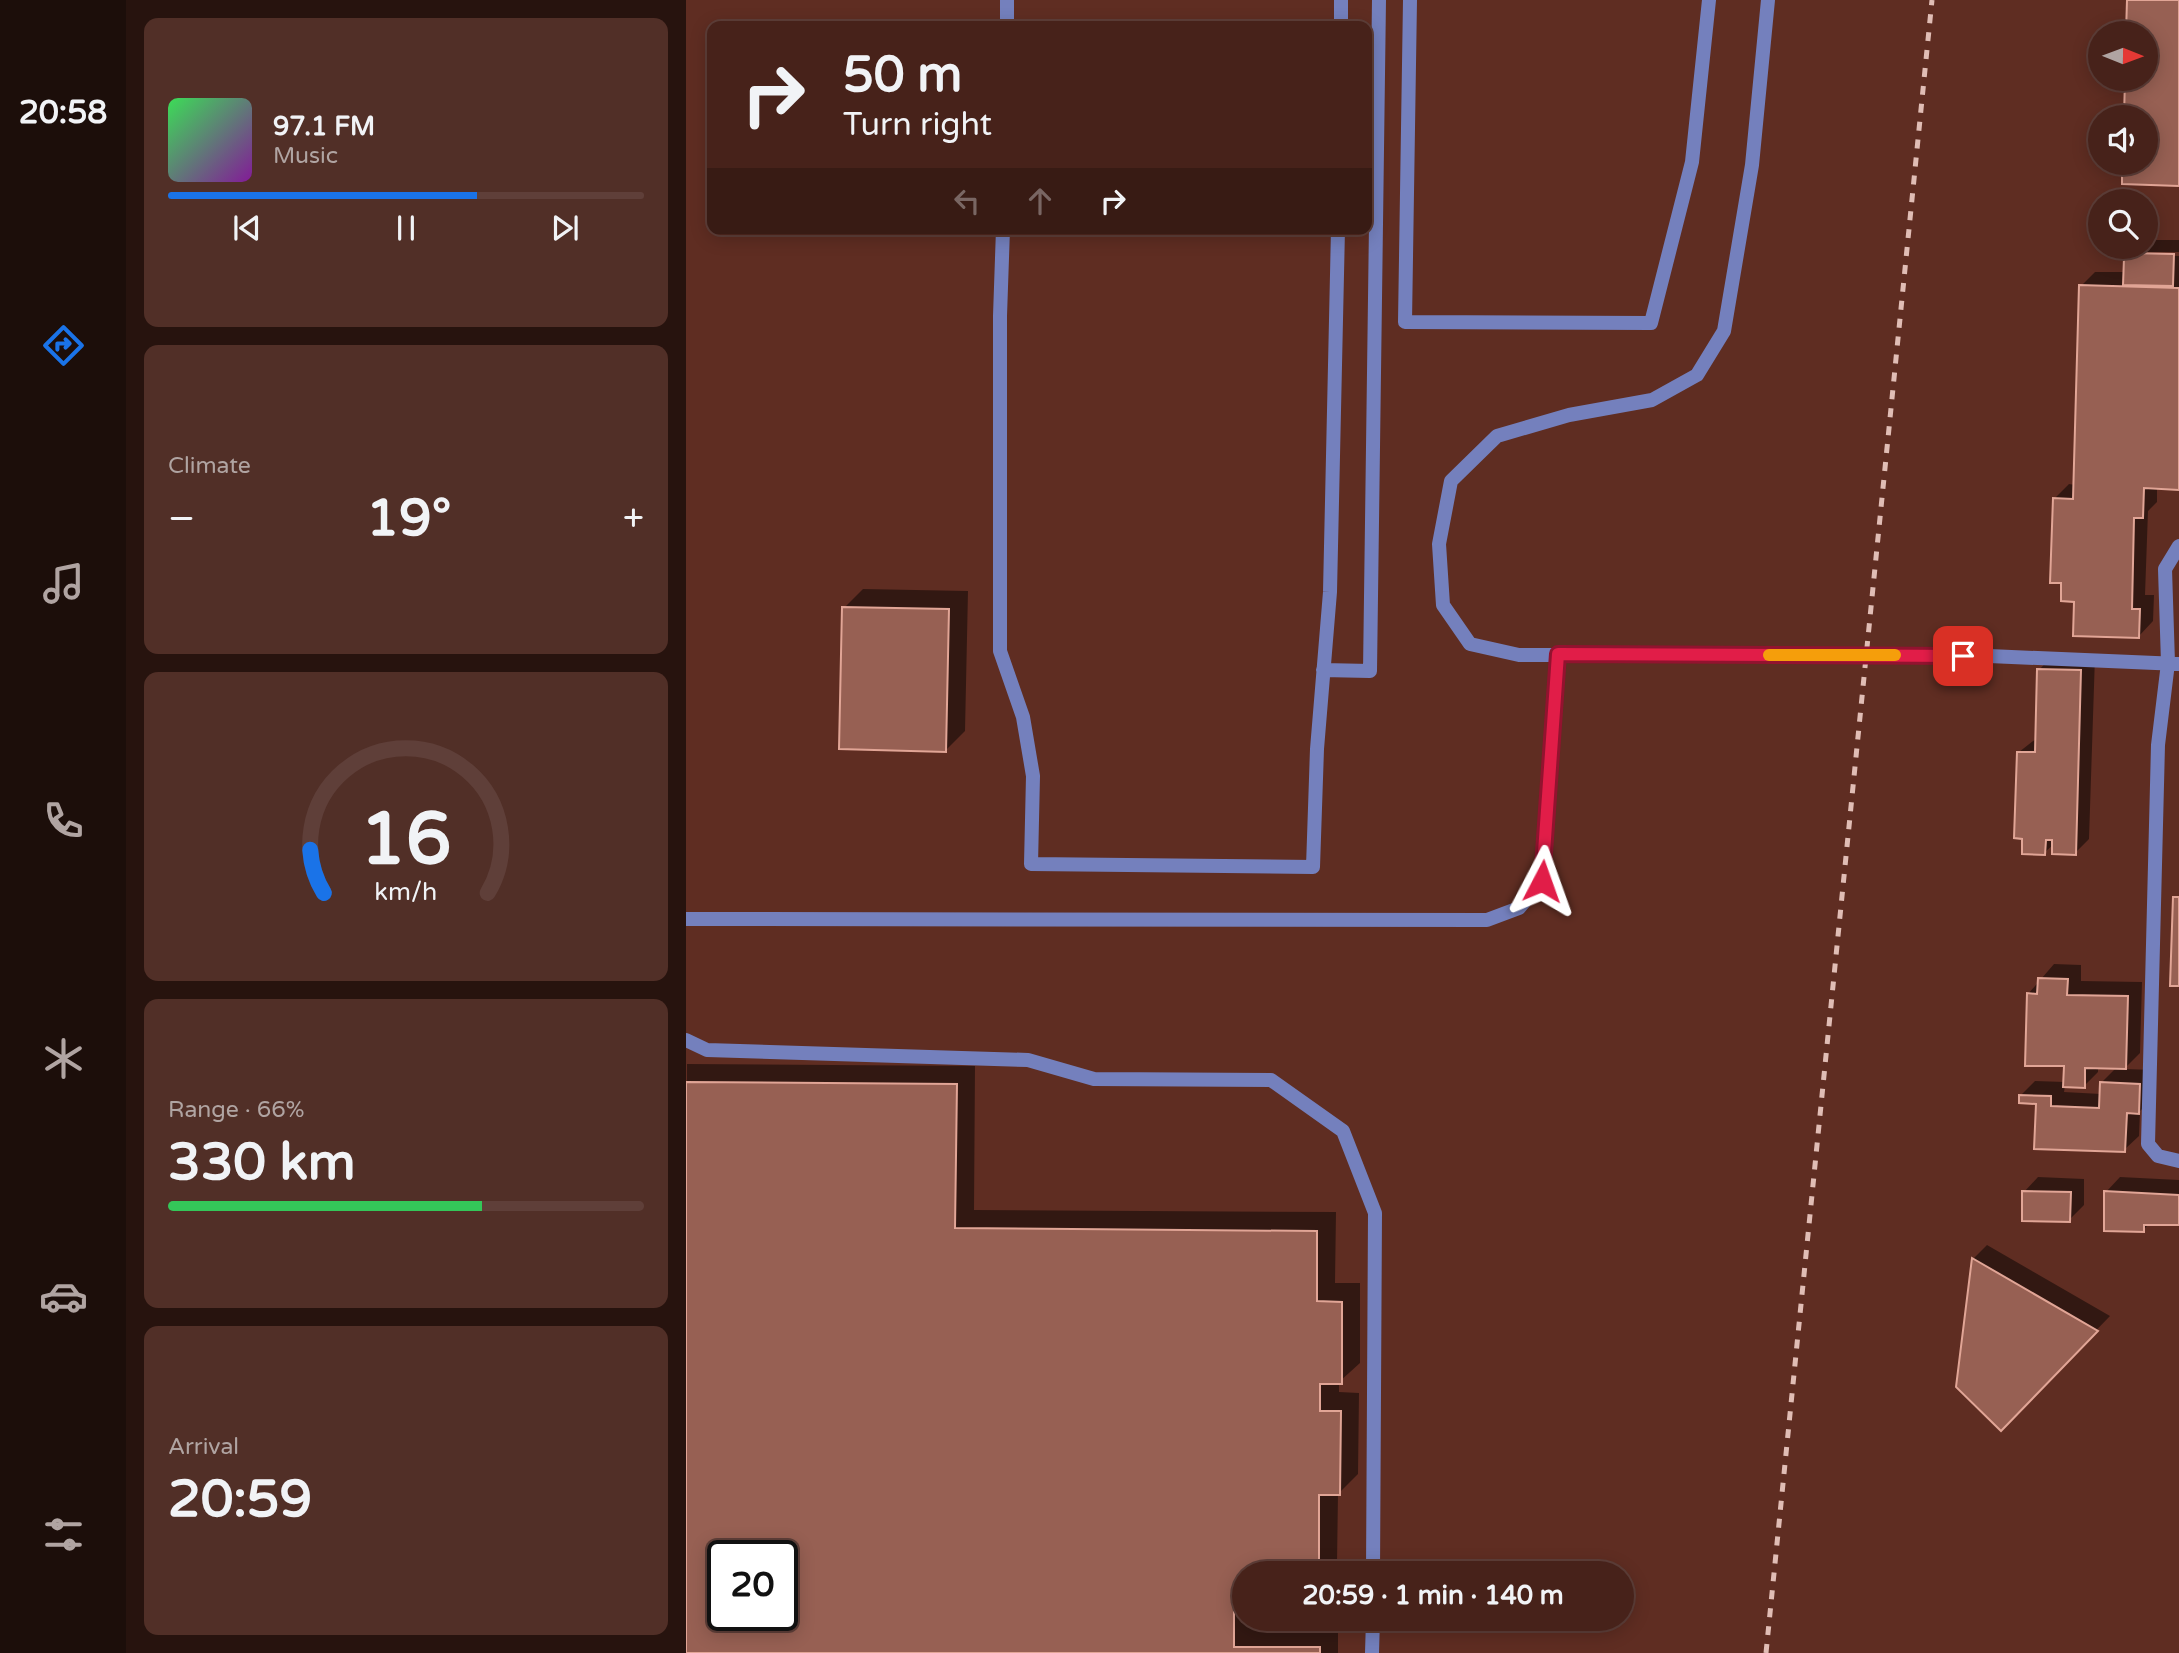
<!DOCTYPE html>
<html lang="en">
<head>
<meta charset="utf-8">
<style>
	:root { --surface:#47221a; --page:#512f27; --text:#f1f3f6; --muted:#b0a4a2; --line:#5f3f39; --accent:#1a73e8 }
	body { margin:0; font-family:"Varela Round",sans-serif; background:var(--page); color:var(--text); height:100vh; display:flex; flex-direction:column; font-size:26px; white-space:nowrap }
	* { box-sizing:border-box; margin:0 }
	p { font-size:23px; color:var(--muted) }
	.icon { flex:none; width:38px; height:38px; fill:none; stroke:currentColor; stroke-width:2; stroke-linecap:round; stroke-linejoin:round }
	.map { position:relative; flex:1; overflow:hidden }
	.side { display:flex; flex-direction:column; gap:18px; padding:18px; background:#27130e; width:560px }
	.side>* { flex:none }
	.banner { position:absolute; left:21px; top:21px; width:665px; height:214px; border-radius:14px; box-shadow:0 4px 18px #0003,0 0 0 2px var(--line); background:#47221a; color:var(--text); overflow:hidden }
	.needle { width:46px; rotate:91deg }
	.buttons { position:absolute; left:1402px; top:21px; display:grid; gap:14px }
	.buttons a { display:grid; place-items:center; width:70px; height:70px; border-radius:50%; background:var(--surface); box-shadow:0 4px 18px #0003,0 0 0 2px var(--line); font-size:35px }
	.speed { position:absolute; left:21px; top:1540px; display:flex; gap:14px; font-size:35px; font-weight:700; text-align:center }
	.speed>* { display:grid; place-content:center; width:91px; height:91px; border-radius:50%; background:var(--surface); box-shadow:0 4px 18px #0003,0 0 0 2px var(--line); line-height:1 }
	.speed .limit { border:4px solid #111; border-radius:10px; background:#fff; color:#111 }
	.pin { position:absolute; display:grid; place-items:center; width:60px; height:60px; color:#fff; margin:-30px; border-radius:14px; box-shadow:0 4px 10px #0006 }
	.me { position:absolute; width:77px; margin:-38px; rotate:4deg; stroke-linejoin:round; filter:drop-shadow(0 0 5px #0008) }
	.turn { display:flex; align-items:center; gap:24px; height:147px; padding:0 21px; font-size:32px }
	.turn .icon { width:91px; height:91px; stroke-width:2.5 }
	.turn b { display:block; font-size:49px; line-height:60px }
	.lanes { display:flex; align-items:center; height:66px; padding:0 21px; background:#0003; justify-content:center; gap:35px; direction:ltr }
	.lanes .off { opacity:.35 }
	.big { font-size:52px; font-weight:700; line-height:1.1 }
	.side .card { flex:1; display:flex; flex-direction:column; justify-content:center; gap:10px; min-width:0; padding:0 24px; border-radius:14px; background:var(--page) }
	.side .dial { align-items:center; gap:0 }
	.dial svg { height:182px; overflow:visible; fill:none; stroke:var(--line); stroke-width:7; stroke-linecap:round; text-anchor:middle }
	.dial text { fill:var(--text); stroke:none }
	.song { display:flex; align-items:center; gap:21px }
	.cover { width:84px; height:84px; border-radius:10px; background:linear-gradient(135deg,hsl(130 70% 55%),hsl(290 70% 35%)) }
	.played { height:7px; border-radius:4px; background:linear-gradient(90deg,var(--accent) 65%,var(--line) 65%) }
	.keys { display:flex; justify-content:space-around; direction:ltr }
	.heat { display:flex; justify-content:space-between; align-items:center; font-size:38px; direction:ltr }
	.charge { height:10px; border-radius:5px; background:linear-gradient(90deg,#34c759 66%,var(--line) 0) }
	.trip { position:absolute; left:546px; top:1561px; width:402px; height:70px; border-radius:35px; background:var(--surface); box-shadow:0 4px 18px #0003,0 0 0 2px var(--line); font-weight:700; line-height:70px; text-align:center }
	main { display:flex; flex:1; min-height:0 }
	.menu { display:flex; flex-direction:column; width:126px; justify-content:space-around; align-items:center; background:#1c0e0a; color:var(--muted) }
	.menu .icon { width:49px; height:49px }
	.menu .active { color:var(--accent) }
	.menu b { font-size:32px; color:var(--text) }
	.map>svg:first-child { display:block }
</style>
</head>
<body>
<main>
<nav class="menu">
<b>20:58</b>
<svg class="icon active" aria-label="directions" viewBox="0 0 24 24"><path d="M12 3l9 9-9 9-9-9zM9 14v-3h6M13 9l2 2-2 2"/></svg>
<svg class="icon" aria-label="music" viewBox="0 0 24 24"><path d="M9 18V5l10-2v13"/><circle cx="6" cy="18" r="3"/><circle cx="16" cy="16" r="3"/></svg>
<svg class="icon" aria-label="phone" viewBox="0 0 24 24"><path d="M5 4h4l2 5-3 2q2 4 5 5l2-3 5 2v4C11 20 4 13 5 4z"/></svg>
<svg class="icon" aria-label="climate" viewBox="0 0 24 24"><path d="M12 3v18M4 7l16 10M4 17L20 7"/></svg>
<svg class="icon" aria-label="car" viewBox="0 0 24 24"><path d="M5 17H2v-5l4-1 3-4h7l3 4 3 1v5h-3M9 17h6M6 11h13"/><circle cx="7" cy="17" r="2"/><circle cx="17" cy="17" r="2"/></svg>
<svg class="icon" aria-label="filters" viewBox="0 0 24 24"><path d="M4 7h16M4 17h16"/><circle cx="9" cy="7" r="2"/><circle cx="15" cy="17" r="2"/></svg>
</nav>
<section class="side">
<div class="card">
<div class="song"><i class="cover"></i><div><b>97.1 FM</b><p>Music</p></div></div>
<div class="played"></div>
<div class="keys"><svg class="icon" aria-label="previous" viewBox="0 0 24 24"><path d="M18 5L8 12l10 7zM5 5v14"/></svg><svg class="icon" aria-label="pause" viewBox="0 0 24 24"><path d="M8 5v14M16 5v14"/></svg><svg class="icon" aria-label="next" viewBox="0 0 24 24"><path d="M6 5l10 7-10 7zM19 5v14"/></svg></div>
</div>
<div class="card"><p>Climate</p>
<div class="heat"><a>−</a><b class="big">19°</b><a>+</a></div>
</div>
<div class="card dial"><svg viewBox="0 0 100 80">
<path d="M14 69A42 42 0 1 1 86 69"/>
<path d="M14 69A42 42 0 0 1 8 50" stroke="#1a73e8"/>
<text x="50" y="56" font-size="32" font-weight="700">16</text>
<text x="50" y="72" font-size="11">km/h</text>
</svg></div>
<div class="card"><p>Range · 66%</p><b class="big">330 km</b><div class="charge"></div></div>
<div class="card"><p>Arrival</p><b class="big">20:59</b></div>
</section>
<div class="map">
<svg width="1493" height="1653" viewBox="0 0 1493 1653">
	<rect width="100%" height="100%" fill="#5f2d22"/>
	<path fill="#0007" fill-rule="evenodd" d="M1443,0H1493V184L1438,183V163H1460V117H1439L1441,79H1460V33H1442Z
		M1460,240H1493V252H1451V255L1493,256V488L1471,487V502L1462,511L1459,595H1468L1467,621L1453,636L1390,600L1368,499L1383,484L1389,485L1395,286L1409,272H1439L1440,259L1450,247H1460Z
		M177,589L282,591L279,731L260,750L158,608Z
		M1367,655L1409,656L1403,839L1389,853L1368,844L1358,853L1333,752L1351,738L1353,670Z
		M1368,964L1395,965V981L1456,982L1454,1053L1438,1069L1468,1070L1467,1098L1454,1111L1453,1136L1438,1150L1335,1095L1349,1081L1379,1082L1380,1065L1342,994ZM1412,1066L1431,1067L1415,1083V1094L1378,1092L1379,1086H1398L1412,1072Z
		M1,1064L289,1066L288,1210L650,1212L649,1283H674V1363L653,1382V1392L673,1393L672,1474L652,1494L651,1564L642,1573H558V1619H567V1628L652,1629V1653H0ZM37,1556H96V1615H37Z
		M1352,1177L1398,1179V1205L1383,1220L1338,1192Z
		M1434,1177L1493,1180V1223H1464L1457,1230L1420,1192Z
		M1301,1245L1424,1316L1315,1429L1272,1387L1287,1259Z"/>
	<path fill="#976053" stroke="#e1a596" stroke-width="2" fill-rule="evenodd" d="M1441,0H1493V186L1436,184V163H1460V117H1438L1439,79H1460V33H1440Z
		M1441,253L1488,254L1487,286L1437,285L1438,258H1441Z
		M1393,285L1493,288V490L1458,488L1457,518H1448L1446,609H1454L1453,638L1387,636L1388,602L1375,601V583H1364L1367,498L1387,499Z
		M156,607L263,609L260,752L153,749Z
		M1351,669L1395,670L1390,855L1366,854V840H1360L1359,855L1336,854V839L1328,838L1331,752H1349Z
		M1487,897H1493V986H1484Z
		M1352,978L1382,979L1381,995L1442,996L1440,1069L1399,1068V1088L1377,1087L1378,1066H1339L1341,993L1351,994Z
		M0,1082L271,1084L269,1228L631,1231V1301L656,1302V1384H634V1411H655L654,1495H633V1573H558V1585H548V1647H634V1653H0ZM37,1556H96V1615H37Z
		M1414,1082L1454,1084L1453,1114L1441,1113L1439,1152L1348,1149L1350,1104L1333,1103V1095L1365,1096V1106L1413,1108Z
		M1336,1191L1385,1192L1384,1222L1336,1221Z
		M1418,1191L1493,1195V1225H1458V1232L1418,1231Z
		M1286,1258L1412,1331L1315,1431L1270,1387Z"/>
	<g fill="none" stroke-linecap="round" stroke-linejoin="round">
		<path stroke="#7480bd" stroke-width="14" d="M321,0V26
			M655,0V26
			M724,0L719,322L965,323L1006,162L1023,0
			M317,229L314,316V651L337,717L347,776L345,864L627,867L631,749L644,592L652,229
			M1493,546L1479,569L1482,663L1472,745L1462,1144L1472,1156L1493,1161
			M1010,655H833L784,644L757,605L753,544L765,481L811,436L883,415L966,400L1011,375L1038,331L1066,165L1082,0
			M1303,656L1493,664
			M637,670L684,671L693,0
			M0,919L801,920L833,908L856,881L872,654
			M0,1040L21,1050L342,1060L408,1079L585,1080L657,1131L689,1213L687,1573
			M686,1653L687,1619"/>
		<path stroke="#e0bdb5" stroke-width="5" stroke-dasharray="9 9" stroke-linecap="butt" d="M1080,1653L1246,0"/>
		<path stroke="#7480bd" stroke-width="14" d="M1010,655L1303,656"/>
	</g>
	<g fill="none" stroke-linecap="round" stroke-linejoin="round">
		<g stroke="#92132f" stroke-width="18">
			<path id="route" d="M856,881L872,654L1277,656"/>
		</g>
		<use href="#route" stroke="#e11d48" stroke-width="12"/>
		<path stroke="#f59e0b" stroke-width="12" d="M1083,655H1209"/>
	</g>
</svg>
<div class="buttons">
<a><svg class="needle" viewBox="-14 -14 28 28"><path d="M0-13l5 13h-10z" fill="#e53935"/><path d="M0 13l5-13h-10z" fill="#b0a4a2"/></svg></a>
<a><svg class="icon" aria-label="sound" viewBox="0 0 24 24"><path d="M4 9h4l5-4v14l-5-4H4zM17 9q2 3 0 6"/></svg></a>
<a><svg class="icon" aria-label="search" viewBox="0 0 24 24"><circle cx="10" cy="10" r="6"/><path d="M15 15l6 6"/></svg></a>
</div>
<div class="speed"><div class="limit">20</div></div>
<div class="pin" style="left:1277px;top:656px;background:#d93025"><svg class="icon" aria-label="arrive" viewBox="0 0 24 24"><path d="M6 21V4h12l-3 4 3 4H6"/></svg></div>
<svg class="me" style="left:856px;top:881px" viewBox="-20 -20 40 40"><path d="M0-17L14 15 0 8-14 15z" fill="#e11d48" stroke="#fff" stroke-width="4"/></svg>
<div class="trip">20:59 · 1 min · 140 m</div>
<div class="banner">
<div class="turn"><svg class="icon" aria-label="right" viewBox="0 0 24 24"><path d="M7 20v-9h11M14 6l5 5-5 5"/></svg><div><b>50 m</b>Turn right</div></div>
<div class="lanes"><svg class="icon off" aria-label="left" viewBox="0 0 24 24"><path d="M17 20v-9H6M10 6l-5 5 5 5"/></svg><svg class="icon off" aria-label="ahead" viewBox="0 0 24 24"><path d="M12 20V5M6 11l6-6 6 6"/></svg><svg class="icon" aria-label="right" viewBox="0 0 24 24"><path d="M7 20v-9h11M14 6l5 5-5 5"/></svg></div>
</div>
</div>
</main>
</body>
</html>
